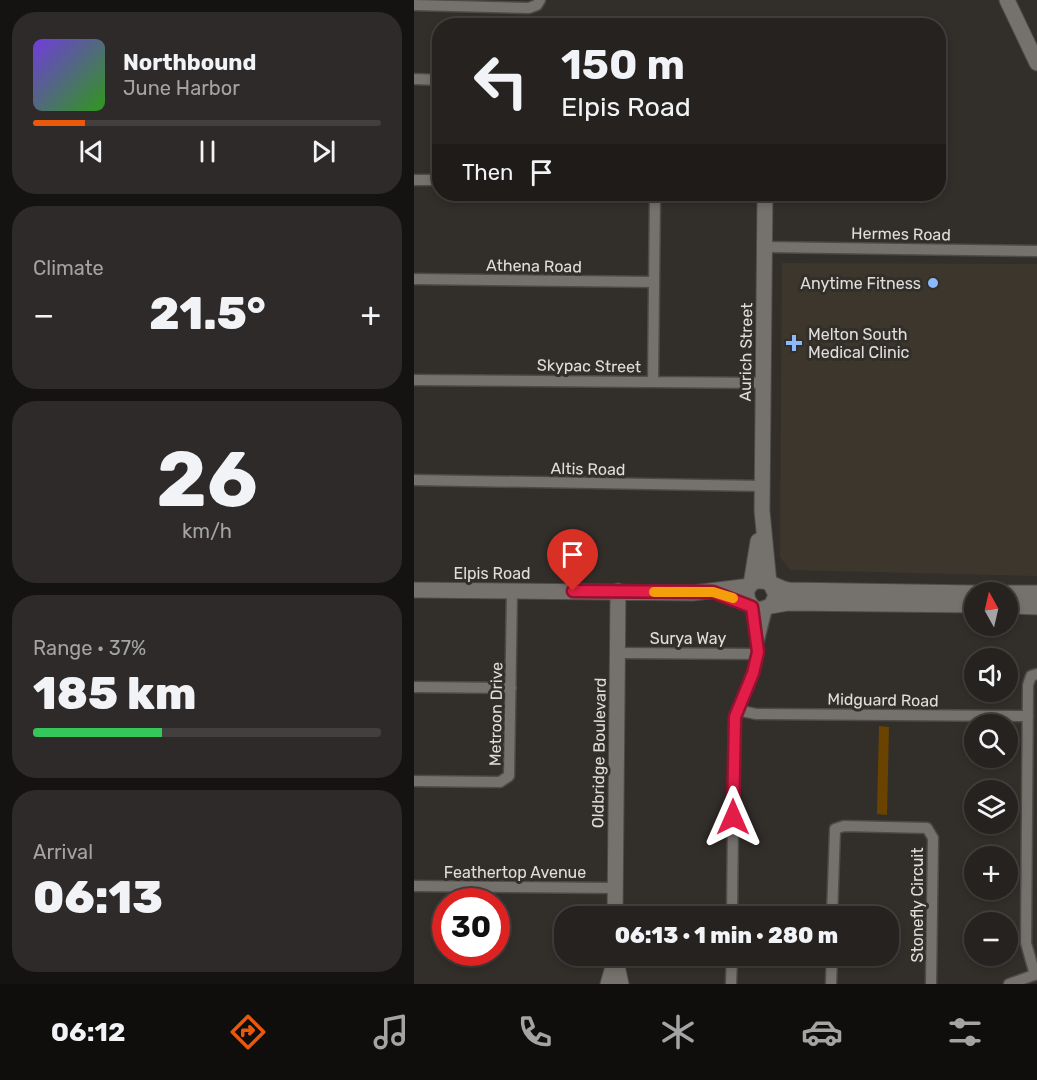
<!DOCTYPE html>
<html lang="en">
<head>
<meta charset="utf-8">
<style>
	:root { --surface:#262220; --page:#2e2a29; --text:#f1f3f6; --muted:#a4a4a5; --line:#423f3e; --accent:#ea580c }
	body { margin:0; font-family:Rubik,sans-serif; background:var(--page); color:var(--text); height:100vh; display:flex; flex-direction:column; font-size:22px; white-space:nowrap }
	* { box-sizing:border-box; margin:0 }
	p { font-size:20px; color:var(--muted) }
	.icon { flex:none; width:33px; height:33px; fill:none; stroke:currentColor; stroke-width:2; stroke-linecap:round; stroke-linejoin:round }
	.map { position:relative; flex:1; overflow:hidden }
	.panel { display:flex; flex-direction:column; gap:12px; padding:12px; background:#151312; width:414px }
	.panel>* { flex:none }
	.top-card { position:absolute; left:18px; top:18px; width:514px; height:183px; border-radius:24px; box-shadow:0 3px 9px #0003,0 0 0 2px var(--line); background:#262220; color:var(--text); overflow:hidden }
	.needle { width:39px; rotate:352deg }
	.controls { position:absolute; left:550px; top:582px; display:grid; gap:12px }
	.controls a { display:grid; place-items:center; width:54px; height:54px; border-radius:50%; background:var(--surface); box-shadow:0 3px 9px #0003,0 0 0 2px var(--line); font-size:30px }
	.speed { position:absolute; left:18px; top:888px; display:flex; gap:12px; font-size:30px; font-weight:700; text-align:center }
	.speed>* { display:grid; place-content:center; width:78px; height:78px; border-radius:50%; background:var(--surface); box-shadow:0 3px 9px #0003,0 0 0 2px var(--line); line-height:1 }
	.speed .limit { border:9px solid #d22; background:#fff; color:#111 }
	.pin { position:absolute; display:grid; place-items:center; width:51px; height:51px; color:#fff; margin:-62px -26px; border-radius:50% 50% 50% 0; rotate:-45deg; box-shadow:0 0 6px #0007 }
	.pin .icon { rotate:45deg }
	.me { position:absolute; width:66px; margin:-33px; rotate:0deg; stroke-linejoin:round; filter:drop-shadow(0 0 4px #0008) }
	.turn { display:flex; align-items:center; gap:21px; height:126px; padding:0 30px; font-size:27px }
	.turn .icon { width:78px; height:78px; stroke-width:2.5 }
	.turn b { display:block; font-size:42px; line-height:51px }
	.then { display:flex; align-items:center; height:57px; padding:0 30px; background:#0003; gap:12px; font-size:22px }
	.big { font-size:45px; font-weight:800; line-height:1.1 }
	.panel .tile { flex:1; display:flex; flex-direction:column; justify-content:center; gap:9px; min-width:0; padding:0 21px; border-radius:24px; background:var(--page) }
	.panel .dial { align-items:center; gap:0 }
	.dial b { font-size:78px; line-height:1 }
	.song { display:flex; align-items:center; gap:18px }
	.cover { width:72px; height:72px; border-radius:9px; background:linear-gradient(135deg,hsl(260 70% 55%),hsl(110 70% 35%)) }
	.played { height:6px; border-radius:3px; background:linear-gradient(90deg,var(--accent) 15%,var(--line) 15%) }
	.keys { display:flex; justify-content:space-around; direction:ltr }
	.heat { display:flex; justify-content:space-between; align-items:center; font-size:33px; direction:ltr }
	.charge { height:9px; border-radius:4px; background:linear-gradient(90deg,#34c759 37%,var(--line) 0) }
	.trip { position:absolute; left:140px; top:906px; width:345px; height:60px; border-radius:24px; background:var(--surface); box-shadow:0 3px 9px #0003,0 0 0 2px var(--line); font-weight:800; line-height:60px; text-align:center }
	.tab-bar { display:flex; height:96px; justify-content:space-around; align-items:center; background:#0f0e0d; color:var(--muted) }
	.tab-bar .icon { width:42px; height:42px }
	.tab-bar .current { color:var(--accent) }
	.tab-bar b { font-size:27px; color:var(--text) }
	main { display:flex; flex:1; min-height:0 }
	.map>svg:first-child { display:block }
</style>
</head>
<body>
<main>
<section class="panel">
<div class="tile">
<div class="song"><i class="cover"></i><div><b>Northbound</b><p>June Harbor</p></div></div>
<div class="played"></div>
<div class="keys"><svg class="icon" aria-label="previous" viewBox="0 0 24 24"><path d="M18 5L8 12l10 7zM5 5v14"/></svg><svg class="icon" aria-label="pause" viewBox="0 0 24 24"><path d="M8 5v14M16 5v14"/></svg><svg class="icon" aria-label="next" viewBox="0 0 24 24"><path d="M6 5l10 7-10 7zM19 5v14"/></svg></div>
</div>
<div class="tile"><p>Climate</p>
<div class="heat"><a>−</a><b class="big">21.5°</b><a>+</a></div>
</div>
<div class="tile dial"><b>26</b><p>km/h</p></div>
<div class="tile"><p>Range · 37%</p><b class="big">185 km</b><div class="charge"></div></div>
<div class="tile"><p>Arrival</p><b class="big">06:13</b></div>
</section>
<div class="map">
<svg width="623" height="984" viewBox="0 0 623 984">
	<rect width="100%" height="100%" fill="#322e2a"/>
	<path fill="#3d362d" d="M368,263L623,264V576L376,570L366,557Z"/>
	<path fill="#6b4300" d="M465,726L475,727L473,815L463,814Z"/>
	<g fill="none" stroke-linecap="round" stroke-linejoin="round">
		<g stroke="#4d4a47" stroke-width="13">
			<path id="street" d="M0,5L115,8L123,5L126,0
				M0,79L26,80
				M0,180H26
				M351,247L623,251
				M0,279L240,282
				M0,380L350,383
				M239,382L241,194
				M0,480L348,486
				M345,640L353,608
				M204,653L343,654
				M0,687L97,688
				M323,710L342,714L614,716
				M0,781L86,782L95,776L98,591
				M0,886L201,888
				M318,916L320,728C322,707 334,691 340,671C346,649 342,629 338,607
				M418,916L421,829L430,826L513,828L519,838L517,984
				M621,975L612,943L614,685L617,676L623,674
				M317,984L318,956
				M417,984L418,956
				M595,984L623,974"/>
		</g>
		<g stroke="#4d4a47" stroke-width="17">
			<path id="secondary" d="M593,0L623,63
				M351,194L348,511L355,583
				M337,584L344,541
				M357,585L362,595L357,606L345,610C329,605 328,580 347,581C357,581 365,589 375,590L561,593
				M0,590L279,593L336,586
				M594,593H623
				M357,606L374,603L561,605
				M594,606L623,607
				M201,916L204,591
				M201,956L207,984
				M194,984L201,960"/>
		</g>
		<use href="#street" stroke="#75716c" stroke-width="10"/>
		<use href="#secondary" stroke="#75716c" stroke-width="15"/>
	</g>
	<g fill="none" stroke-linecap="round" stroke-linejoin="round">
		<g stroke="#92132f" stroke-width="15">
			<path id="route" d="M159,591L299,592L338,607L344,652L339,673L321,717L319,817"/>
		</g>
		<use href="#route" stroke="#e11d48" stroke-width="10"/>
		<path stroke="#f59e0b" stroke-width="10" d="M240,592H299L319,598"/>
	</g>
	<g fill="#8cb9fc" stroke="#322e2a" stroke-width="2">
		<circle cx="519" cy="283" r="6"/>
		<path d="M377 334h6v6h6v6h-6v6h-6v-6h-6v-6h6z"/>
	</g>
	<g text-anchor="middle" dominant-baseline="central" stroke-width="6" stroke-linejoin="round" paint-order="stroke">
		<g font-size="16" fill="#e0dedb" stroke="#322e2a">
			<text transform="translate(487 234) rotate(1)">Hermes Road</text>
			<text transform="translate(120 266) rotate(1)">Athena Road</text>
			<text transform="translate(332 352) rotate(-89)">Aurich Street</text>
			<text transform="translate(175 366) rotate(1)">Skypac Street</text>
			<text transform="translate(174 469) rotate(1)">Altis Road</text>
			<text x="78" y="573">Elpis Road</text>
			<text x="274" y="638">Surya Way</text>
			<text transform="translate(469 700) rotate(1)">Midguard Road</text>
			<text transform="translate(82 714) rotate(-89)">Metroon Drive</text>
			<text transform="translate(185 753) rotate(-89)">Oldbridge Boulevard</text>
			<text x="101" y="872">Feathertop Avenue</text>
			<text transform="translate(503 905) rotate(-90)">Stonefly Circuit</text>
		</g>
		<g font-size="16" fill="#e0dedb" stroke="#322e2a" text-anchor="end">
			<text x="507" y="283">Anytime Fitness</text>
			<text x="394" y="334" text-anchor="start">Melton South<tspan x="394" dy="18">Medical Clinic</tspan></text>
		</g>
	</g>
</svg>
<div class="controls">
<a><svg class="needle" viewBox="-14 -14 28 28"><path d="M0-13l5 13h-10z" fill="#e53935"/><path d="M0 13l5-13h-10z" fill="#a4a4a5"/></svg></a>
<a><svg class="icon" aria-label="sound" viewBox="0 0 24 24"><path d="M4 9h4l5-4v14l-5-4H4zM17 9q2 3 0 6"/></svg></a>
<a><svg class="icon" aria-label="search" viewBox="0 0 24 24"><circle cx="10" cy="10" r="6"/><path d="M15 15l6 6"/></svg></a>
<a><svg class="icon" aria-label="layers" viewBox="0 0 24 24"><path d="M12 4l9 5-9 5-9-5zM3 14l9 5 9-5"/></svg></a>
<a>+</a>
<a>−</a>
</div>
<div class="speed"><div class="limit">30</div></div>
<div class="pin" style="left:159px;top:591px;background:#d93025"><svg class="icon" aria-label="arrive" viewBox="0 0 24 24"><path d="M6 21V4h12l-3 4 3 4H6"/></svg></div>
<svg class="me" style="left:319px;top:817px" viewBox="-20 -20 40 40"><path d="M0-17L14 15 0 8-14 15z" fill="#e11d48" stroke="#fff" stroke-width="4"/></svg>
<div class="trip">06:13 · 1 min · 280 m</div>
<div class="top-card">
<div class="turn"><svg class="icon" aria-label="left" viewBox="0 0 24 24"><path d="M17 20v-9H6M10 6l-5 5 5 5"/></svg><div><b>150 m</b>Elpis Road</div></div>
<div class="then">Then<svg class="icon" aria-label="arrive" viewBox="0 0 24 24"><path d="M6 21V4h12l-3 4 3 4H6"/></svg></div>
</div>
</div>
</main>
<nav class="tab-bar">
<b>06:12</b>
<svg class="icon current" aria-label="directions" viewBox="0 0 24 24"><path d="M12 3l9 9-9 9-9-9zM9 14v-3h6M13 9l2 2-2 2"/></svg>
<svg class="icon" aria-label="music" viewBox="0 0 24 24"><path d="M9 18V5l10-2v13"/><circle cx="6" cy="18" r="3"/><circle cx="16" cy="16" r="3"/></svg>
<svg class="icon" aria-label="phone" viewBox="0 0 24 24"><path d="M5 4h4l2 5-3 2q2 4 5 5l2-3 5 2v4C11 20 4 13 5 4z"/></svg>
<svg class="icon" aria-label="climate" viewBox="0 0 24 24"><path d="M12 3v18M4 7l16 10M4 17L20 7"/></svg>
<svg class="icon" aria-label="car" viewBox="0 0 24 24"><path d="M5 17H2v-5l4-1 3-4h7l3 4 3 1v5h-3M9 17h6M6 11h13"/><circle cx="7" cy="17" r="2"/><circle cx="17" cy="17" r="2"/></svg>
<svg class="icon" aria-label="filters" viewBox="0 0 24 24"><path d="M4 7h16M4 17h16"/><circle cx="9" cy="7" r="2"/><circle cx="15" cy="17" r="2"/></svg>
</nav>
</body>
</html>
